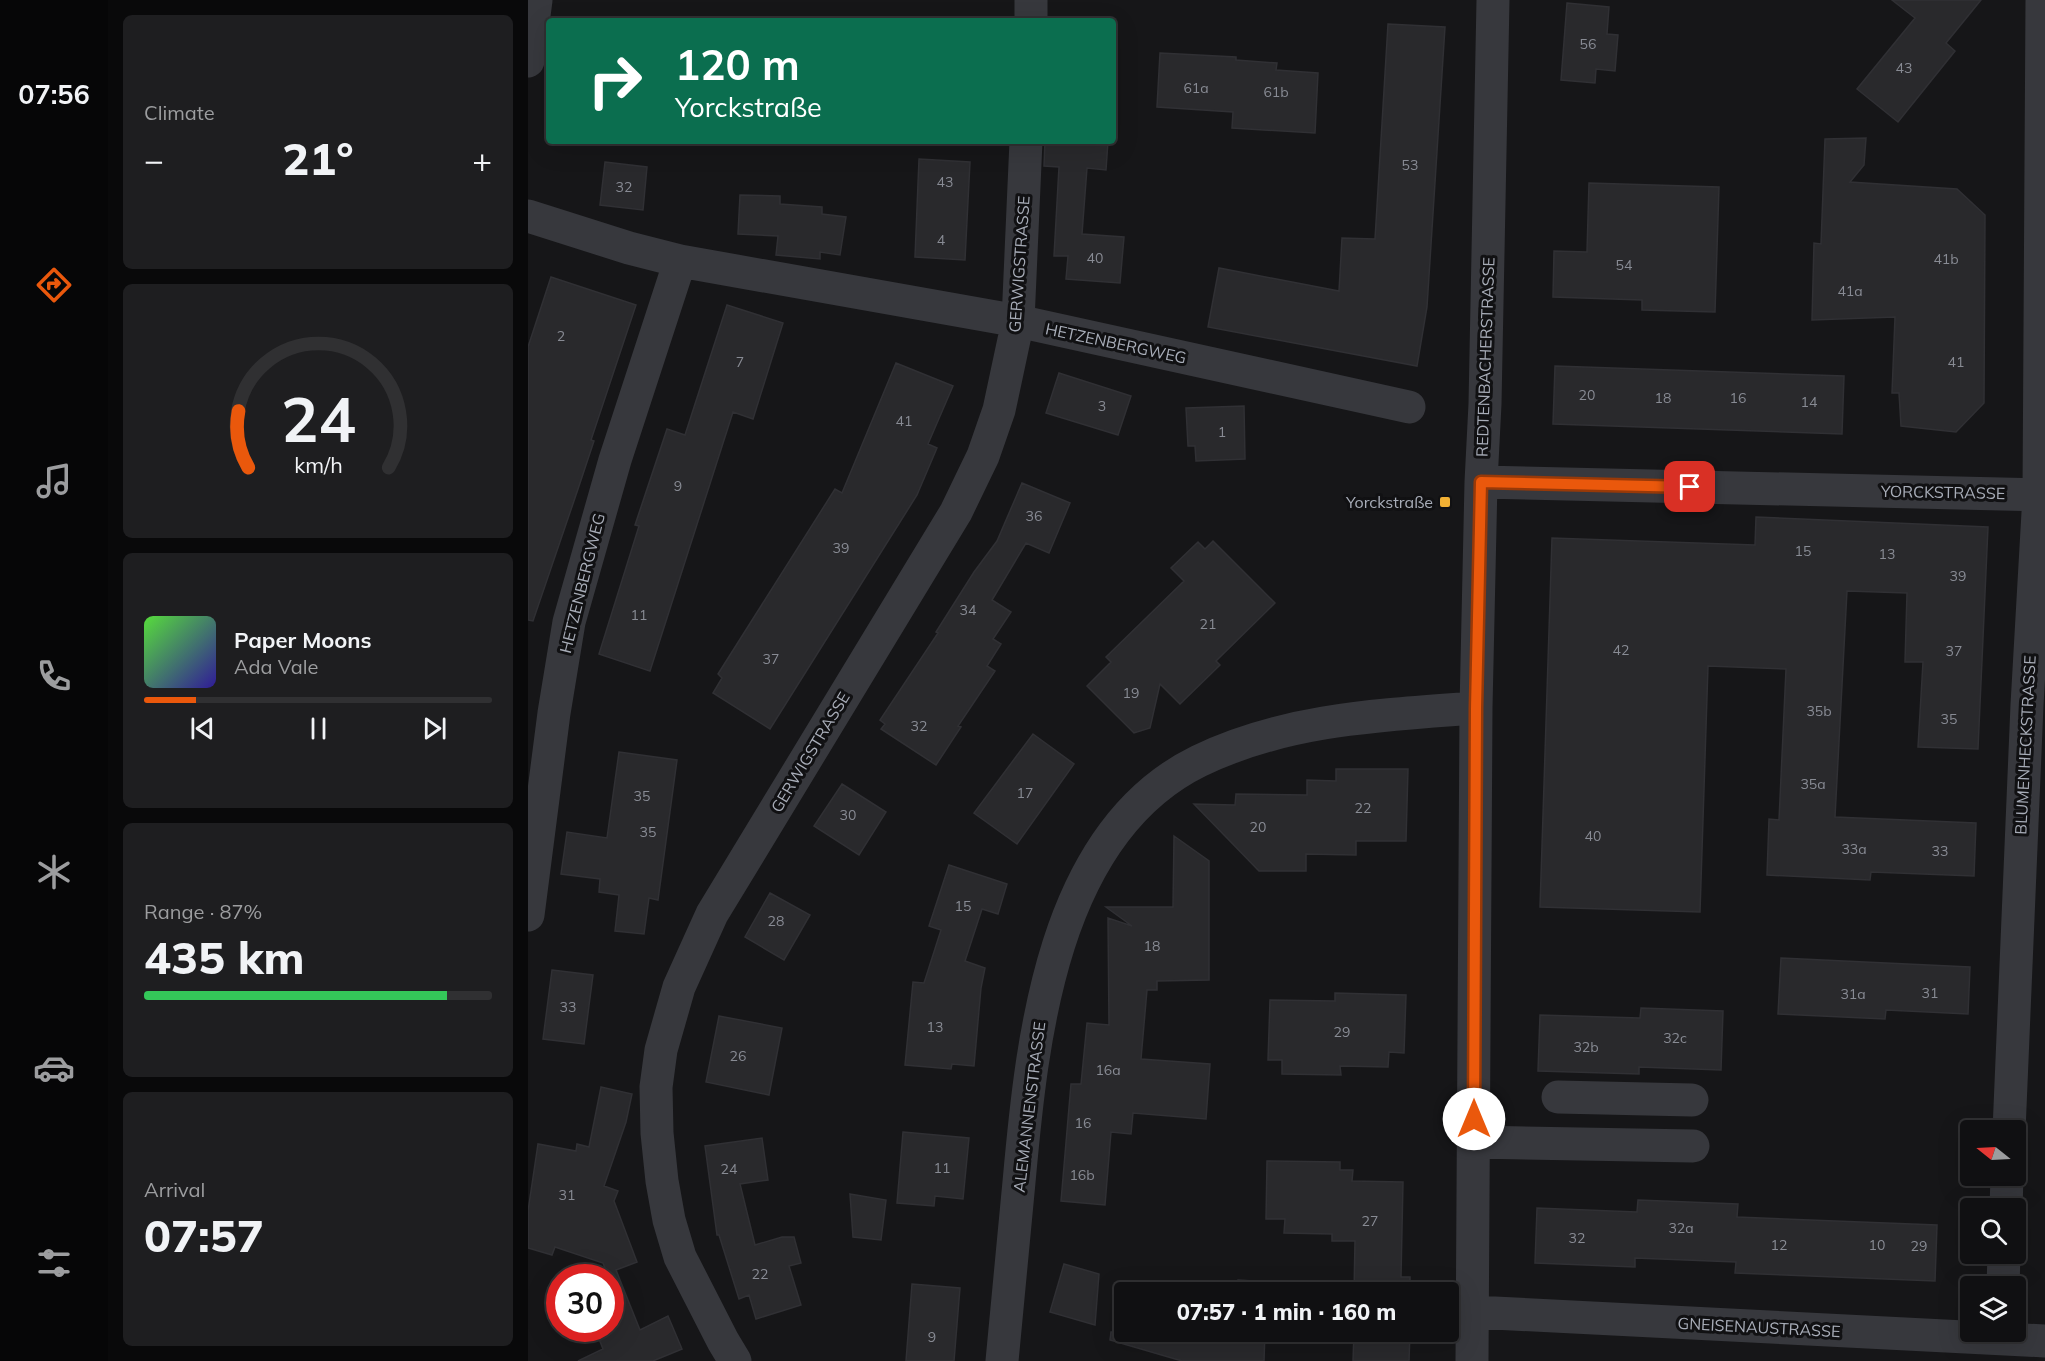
<!DOCTYPE html>
<html lang="en">
<head>
<meta charset="utf-8">
<style>
	:root { --surface:#101012; --page:#1e1e20; --text:#f1f3f6; --muted:#9c9d9f; --line:#303032; --accent:#ea580c }
	body { margin:0; font-family:Mulish,sans-serif; background:var(--page); color:var(--text); height:100vh; display:flex; flex-direction:column; font-size:22px; white-space:nowrap }
	* { box-sizing:border-box; margin:0 }
	p { font-size:20px; color:var(--muted) }
	.icon { flex:none; width:33px; height:33px; fill:none; stroke:currentColor; stroke-width:2; stroke-linecap:round; stroke-linejoin:round }
	.map { position:relative; flex:1; overflow:hidden }
	.side { display:flex; flex-direction:column; gap:15px; padding:15px; background:#09090a; width:420px }
	.side>* { flex:none }
	.top-card { position:absolute; left:18px; top:18px; width:570px; height:126px; border-radius:6px; box-shadow:0 6px 24px #0002,0 0 0 2px var(--line); background:#0b6e4f; color:#fff; overflow:hidden }
	.needle { width:39px; rotate:288deg }
	.buttons { position:absolute; left:1432px; top:1120px; display:grid; gap:12px }
	.buttons a { display:grid; place-items:center; width:66px; height:66px; border-radius:6px; background:var(--surface); box-shadow:0 6px 24px #0002,0 0 0 2px var(--line); font-size:30px }
	.speed { position:absolute; left:18px; top:1264px; display:flex; gap:12px; font-size:30px; font-weight:700; text-align:center }
	.speed>* { display:grid; place-content:center; width:78px; height:78px; border-radius:50%; background:var(--surface); box-shadow:0 6px 24px #0002,0 0 0 2px var(--line); line-height:1 }
	.speed .limit { border:9px solid #d22; background:#fff; color:#111 }
	.pin { position:absolute; display:grid; place-items:center; width:51px; height:51px; color:#fff; margin:-26px; border-radius:12px; box-shadow:0 3px 9px #0006 }
	.me { position:absolute; width:66px; margin:-33px; rotate:0deg; stroke-linejoin:round; filter:drop-shadow(0 0 4px #0008) }
	.turn { display:flex; align-items:center; gap:21px; height:126px; padding:0 30px; font-size:27px }
	.turn .icon { width:78px; height:78px; stroke-width:2.5 }
	.turn b { display:block; font-size:42px; line-height:51px }
	.big { font-size:45px; font-weight:800; line-height:1.1 }
	.side .widget { flex:1; display:flex; flex-direction:column; justify-content:center; gap:9px; min-width:0; padding:0 21px; border-radius:9px; background:var(--page) }
	.side .dial { align-items:center; gap:0 }
	.dial svg { height:156px; overflow:visible; fill:none; stroke:var(--line); stroke-width:7; stroke-linecap:round; text-anchor:middle }
	.dial text { fill:var(--text); stroke:none }
	.song { display:flex; align-items:center; gap:18px }
	.cover { width:72px; height:72px; border-radius:9px; background:linear-gradient(135deg,hsl(110 70% 55%),hsl(250 70% 35%)) }
	.played { height:6px; border-radius:3px; background:linear-gradient(90deg,var(--accent) 15%,var(--line) 15%) }
	.keys { display:flex; justify-content:space-around; direction:ltr }
	.heat { display:flex; justify-content:space-between; align-items:center; font-size:33px; direction:ltr }
	.charge { height:9px; border-radius:4px; background:linear-gradient(90deg,#34c759 87%,var(--line) 0) }
	.trip { position:absolute; left:586px; top:1282px; width:345px; height:60px; border-radius:6px; background:var(--surface); box-shadow:0 6px 24px #0002,0 0 0 2px var(--line); font-weight:800; line-height:60px; text-align:center }
	main { display:flex; flex:1; min-height:0 }
	.menu { display:flex; flex-direction:column; width:108px; justify-content:space-around; align-items:center; background:#060607; color:var(--muted) }
	.menu .icon { width:42px; height:42px }
	.menu .active { color:var(--accent) }
	.menu b { font-size:27px; color:var(--text) }
	.map>svg:first-child { display:block }
</style>
</head>
<body>
<main>
<nav class="menu">
<b>07:56</b>
<svg class="icon active" aria-label="directions" viewBox="0 0 24 24"><path d="M12 3l9 9-9 9-9-9zM9 14v-3h6M13 9l2 2-2 2"/></svg>
<svg class="icon" aria-label="music" viewBox="0 0 24 24"><path d="M9 18V5l10-2v13"/><circle cx="6" cy="18" r="3"/><circle cx="16" cy="16" r="3"/></svg>
<svg class="icon" aria-label="phone" viewBox="0 0 24 24"><path d="M5 4h4l2 5-3 2q2 4 5 5l2-3 5 2v4C11 20 4 13 5 4z"/></svg>
<svg class="icon" aria-label="climate" viewBox="0 0 24 24"><path d="M12 3v18M4 7l16 10M4 17L20 7"/></svg>
<svg class="icon" aria-label="car" viewBox="0 0 24 24"><path d="M5 17H2v-5l4-1 3-4h7l3 4 3 1v5h-3M9 17h6M6 11h13"/><circle cx="7" cy="17" r="2"/><circle cx="17" cy="17" r="2"/></svg>
<svg class="icon" aria-label="filters" viewBox="0 0 24 24"><path d="M4 7h16M4 17h16"/><circle cx="9" cy="7" r="2"/><circle cx="15" cy="17" r="2"/></svg>
</nav>
<section class="side">
<div class="widget"><p>Climate</p>
<div class="heat"><a>−</a><b class="big">21°</b><a>+</a></div>
</div>
<div class="widget dial"><svg viewBox="0 0 100 80">
<path d="M14 69A42 42 0 1 1 86 69"/>
<path d="M14 69A42 42 0 0 1 9 40" stroke="#ea580c"/>
<text x="50" y="56" font-size="32" font-weight="700">24</text>
<text x="50" y="72" font-size="11">km/h</text>
</svg></div>
<div class="widget">
<div class="song"><i class="cover"></i><div><b>Paper Moons</b><p>Ada Vale</p></div></div>
<div class="played"></div>
<div class="keys"><svg class="icon" aria-label="previous" viewBox="0 0 24 24"><path d="M18 5L8 12l10 7zM5 5v14"/></svg><svg class="icon" aria-label="pause" viewBox="0 0 24 24"><path d="M8 5v14M16 5v14"/></svg><svg class="icon" aria-label="next" viewBox="0 0 24 24"><path d="M6 5l10 7-10 7zM19 5v14"/></svg></div>
</div>
<div class="widget"><p>Range · 87%</p><b class="big">435 km</b><div class="charge"></div></div>
<div class="widget"><p>Arrival</p><b class="big">07:57</b></div>
</section>
<div class="map">
<svg width="1517" height="1361" viewBox="0 0 1517 1361">
	<rect width="100%" height="100%" fill="#161618"/>
	<path fill="#29292c" stroke="#303034" stroke-width="1.5" d="M1364,0H1453L1418,43L1427,51L1370,122L1329,89L1387,18Z
		M1039,3L1081,7L1079,34L1090,35L1087,71L1068,69L1067,83L1033,80Z
		M860,24L917,27L899,307L889,366L680,327L691,268L811,291L814,238L847,239Z
		M632,53L708,57V60L749,63L748,70L790,73L787,133L704,128L705,112L629,107Z
		M1338,138L1336,165L1322,182L1429,189L1457,215L1456,403L1428,432L1373,426L1371,393H1364L1367,317L1284,320L1286,243L1293,244L1297,139Z
		M517,141H580L578,170L559,168L554,234L596,237L592,283L538,279L540,256H526L531,167L516,166Z
		M391,159L442,162L437,260L387,257Z
		M77,162L119,167L115,210L72,205Z
		M1061,183L1191,187L1187,312L1114,310V300L1025,297L1026,251L1059,252Z
		M212,195L252,196V204L294,207V214L318,217L312,255L292,252V259L248,255L250,236L210,234Z
		M23,277L108,305L63,440L66,441L49,492L5,621L0,620V347Z
		M199,305L255,323L225,419L205,412L122,671L71,654L111,526L107,525L139,429L157,435Z
		M368,363L425,386L400,444L409,448L389,495L242,729L185,693L194,678L190,674L307,489L314,493Z
		M1027,366L1316,376L1314,434L1025,424Z
		M531,373L603,396L590,435L518,413Z
		M716,406L717,459L668,461L667,446H660L658,408Z
		M494,483L542,503L521,553L498,543L464,600L483,612L465,639L473,644L459,666L467,671L430,726L433,727L408,765L353,729L357,724L352,720L410,633L408,632L446,572L469,541Z
		M1228,517L1460,527L1450,749L1390,747L1395,662H1377L1379,593L1319,591L1307,817L1448,823L1446,876L1343,872L1342,880L1239,875L1241,819L1251,820L1258,669L1180,666L1172,912L1012,907L1024,538L1227,545Z
		M685,541L747,603L688,661L692,665L652,704L632,684L622,728L606,733L559,686L583,662L578,657L656,581L643,568L670,542L677,549Z
		M505,734L546,764L489,844L446,813Z
		M91,752L149,760L130,900L121,898L116,934L87,931L91,895L71,892L72,879L33,874L39,832L79,838Z
		M808,769H880L878,841H828V855L778,854V871H731L666,804L707,805L708,794L779,795V780L808,781Z
		M314,784L358,812L331,855L286,826Z
		M646,836L681,861V980L629,981V990H619L613,1059L682,1064L678,1119L605,1113L603,1134L583,1132L577,1205L533,1201L543,1084H553L559,1023L581,1025L580,918L604,926L578,907H645Z
		M421,865L479,884L470,914L454,909L437,961L457,968L453,988L446,1066L424,1064L423,1069L377,1065L385,982L396,983L413,930L401,926Z
		M242,893L282,915L256,960L217,937Z
		M1253,958L1442,967L1440,1014L1358,1010L1357,1019L1250,1014Z
		M24,970L65,975L56,1044L15,1039Z
		M807,993L878,995L876,1053L861,1052L860,1067L812,1066L813,1075L754,1074V1060H740L742,1000L807,1001Z
		M1113,1008L1195,1011L1193,1070L1111,1067V1074L1010,1071L1012,1015L1112,1018Z
		M191,1016L254,1028L241,1095L178,1082Z
		M73,1087L104,1094L98,1122L76,1186L90,1191L86,1201L109,1262L88,1270L112,1330L140,1316L154,1349L125,1361H50L75,1349L67,1329H82V1272L79,1273L75,1263L27,1247L24,1255L0,1248V1211L10,1144L48,1151L49,1144L61,1147Z
		M375,1132L441,1138L435,1199L407,1196L406,1206L369,1203Z
		M234,1138L240,1180L212,1184L227,1245L254,1237H266L273,1263L261,1266L273,1305L228,1319L221,1295L211,1299L191,1235H189L177,1146Z
		M739,1161L812,1162V1170H825L824,1181L875,1182L873,1277H882V1293H826L827,1241H804V1234L756,1233L757,1219H738Z
		M322,1194L358,1200L353,1240L325,1237Z
		M1110,1200L1210,1204L1209,1217L1409,1225L1407,1281L1207,1273L1208,1262L1107,1258V1267L1007,1263L1009,1208L1109,1212Z
		M536,1264L571,1274L567,1325L522,1312Z
		M710,1280L740,1282L739,1293H709Z
		M384,1284L432,1288L426,1361H378Z
		M583,1332H737L736,1361H654L582,1340Z
		M826,1332H882L881,1361H825Z"/>
	<g fill="none" stroke-linecap="round" stroke-linejoin="round">
		<path stroke="#37383d" stroke-width="33" d="M503,21V0
			M0,61L8,0
			M0,216L101,248L152,261L490,321L881,407
			M953,482L1517,495
			M0,915L26,713L41,622L87,460L152,261
			M1030,1097L1164,1100
			M1481,1131L1499,705L1511,495L1514,0
			M946,1142L1165,1146
			M1478,1209L1479,1176
			M1475,1287L1476,1254
			M946,1312L1517,1341
			M207,1361L195,1341L152,1257L141,1220L134,1181L129,1133L128,1087L133,1050L151,987L184,914L428,512L455,456L471,410L490,321L498,141
			M474,1361C480,1301 485,1241 491,1182C504,1038 524,833 671,761C757,719 854,715 948,708
			M944,1361L948,708L953,482L957,404L965,0"/>
	</g>
	<g fill="none" stroke-linecap="round" stroke-linejoin="round">
		<g stroke="#983908" stroke-width="15">
			<path id="route" d="M946,1119L948,708L953,482L1162,487"/>
		</g>
		<use href="#route" stroke="#ea580c" stroke-width="10"/>
	</g>
	<rect fill="#f2b134" stroke="#111113" stroke-width="2" x="911" y="496" width="12" height="12" rx="3"/>
	<g text-anchor="middle" dominant-baseline="central" stroke-width="6" stroke-linejoin="round" paint-order="stroke">
		<g font-size="14" fill="#888b94">
			<text x="1060" y="44">56</text>
			<text x="1376" y="68">43</text>
			<text x="668" y="88">61a</text>
			<text x="748" y="92">61b</text>
			<text x="882" y="165">53</text>
			<text x="417" y="182">43</text>
			<text x="96" y="187">32</text>
			<text x="413" y="240">4</text>
			<text x="567" y="258">40</text>
			<text x="1418" y="259">41b</text>
			<text x="1096" y="265">54</text>
			<text x="1322" y="291">41a</text>
			<text x="33" y="336">2</text>
			<text x="212" y="362">7</text>
			<text x="1428" y="362">41</text>
			<text x="1059" y="395">20</text>
			<text x="1135" y="398">18</text>
			<text x="1210" y="398">16</text>
			<text x="1281" y="402">14</text>
			<text x="574" y="406">3</text>
			<text x="376" y="421">41</text>
			<text x="694" y="432">1</text>
			<text x="150" y="486">9</text>
			<text x="506" y="516">36</text>
			<text x="313" y="548">39</text>
			<text x="1275" y="551">15</text>
			<text x="1359" y="554">13</text>
			<text x="1430" y="576">39</text>
			<text x="440" y="610">34</text>
			<text x="111" y="615">11</text>
			<text x="680" y="624">21</text>
			<text x="1093" y="650">42</text>
			<text x="1426" y="651">37</text>
			<text x="243" y="659">37</text>
			<text x="603" y="693">19</text>
			<text x="1291" y="711">35b</text>
			<text x="1421" y="719">35</text>
			<text x="391" y="726">32</text>
			<text x="1285" y="784">35a</text>
			<text x="497" y="793">17</text>
			<text x="114" y="796">35</text>
			<text x="835" y="808">22</text>
			<text x="320" y="815">30</text>
			<text x="730" y="827">20</text>
			<text x="120" y="832">35</text>
			<text x="1065" y="836">40</text>
			<text x="1326" y="849">33a</text>
			<text x="1412" y="851">33</text>
			<text x="435" y="906">15</text>
			<text x="248" y="921">28</text>
			<text x="624" y="946">18</text>
			<text x="1402" y="993">31</text>
			<text x="1325" y="994">31a</text>
			<text x="40" y="1007">33</text>
			<text x="407" y="1027">13</text>
			<text x="814" y="1032">29</text>
			<text x="1147" y="1038">32c</text>
			<text x="1058" y="1047">32b</text>
			<text x="210" y="1056">26</text>
			<text x="580" y="1070">16a</text>
			<text x="555" y="1123">16</text>
			<text x="414" y="1168">11</text>
			<text x="201" y="1169">24</text>
			<text x="554" y="1175">16b</text>
			<text x="39" y="1195">31</text>
			<text x="842" y="1221">27</text>
			<text x="1153" y="1228">32a</text>
			<text x="1049" y="1238">32</text>
			<text x="1251" y="1245">12</text>
			<text x="1349" y="1245">10</text>
			<text x="1391" y="1246">29</text>
			<text x="232" y="1274">22</text>
			<text x="404" y="1337">9</text>
		</g>
		<g font-size="16" fill="#a8adb8" stroke="#111113">
			<text transform="translate(491 264) rotate(-86)">GERWIGSTRASSE</text>
			<text transform="translate(588 343) rotate(12)">HETZENBERGWEG</text>
			<text transform="translate(957 357) rotate(-88)">REDTENBACHERSTRASSE</text>
			<text transform="translate(1415 492) rotate(1)">YORCKSTRASSE</text>
			<text transform="translate(54 583) rotate(-76)">HETZENBERGWEG</text>
			<text transform="translate(1497 745) rotate(-87)">BLUMENHECKSTRASSE</text>
			<text transform="translate(282 752) rotate(-59)">GERWIGSTRASSE</text>
			<text transform="translate(501 1107) rotate(-83)">ALEMANNENSTRASSE</text>
			<text transform="translate(1231 1327) rotate(3)">GNEISENAUSTRASSE</text>
		</g>
		<g font-size="16" fill="#a8adb8" stroke="#111113" text-anchor="end">
			<text x="905" y="502">Yorckstraße</text>
		</g>
	</g>
</svg>
<div class="buttons">
<a><svg class="needle" viewBox="-14 -14 28 28"><path d="M0-13l5 13h-10z" fill="#e53935"/><path d="M0 13l5-13h-10z" fill="#9c9d9f"/></svg></a>
<a><svg class="icon" aria-label="search" viewBox="0 0 24 24"><circle cx="10" cy="10" r="6"/><path d="M15 15l6 6"/></svg></a>
<a><svg class="icon" aria-label="layers" viewBox="0 0 24 24"><path d="M12 4l9 5-9 5-9-5zM3 14l9 5 9-5"/></svg></a>
</div>
<div class="speed"><div class="limit">30</div></div>
<div class="pin" style="left:1162px;top:487px;background:#d93025"><svg class="icon" aria-label="arrive" viewBox="0 0 24 24"><path d="M6 21V4h12l-3 4 3 4H6"/></svg></div>
<svg class="me" style="left:946px;top:1119px" viewBox="-20 -20 40 40"><circle r="19" fill="#fff"/><path d="M0-13L10 11 0 6-10 11z" fill="#ea580c"/></svg>
<div class="trip">07:57 · 1 min · 160 m</div>
<div class="top-card">
<div class="turn"><svg class="icon" aria-label="right" viewBox="0 0 24 24"><path d="M7 20v-9h11M14 6l5 5-5 5"/></svg><div><b>120 m</b>Yorckstraße</div></div>
</div>
</div>
</main>
</body>
</html>
